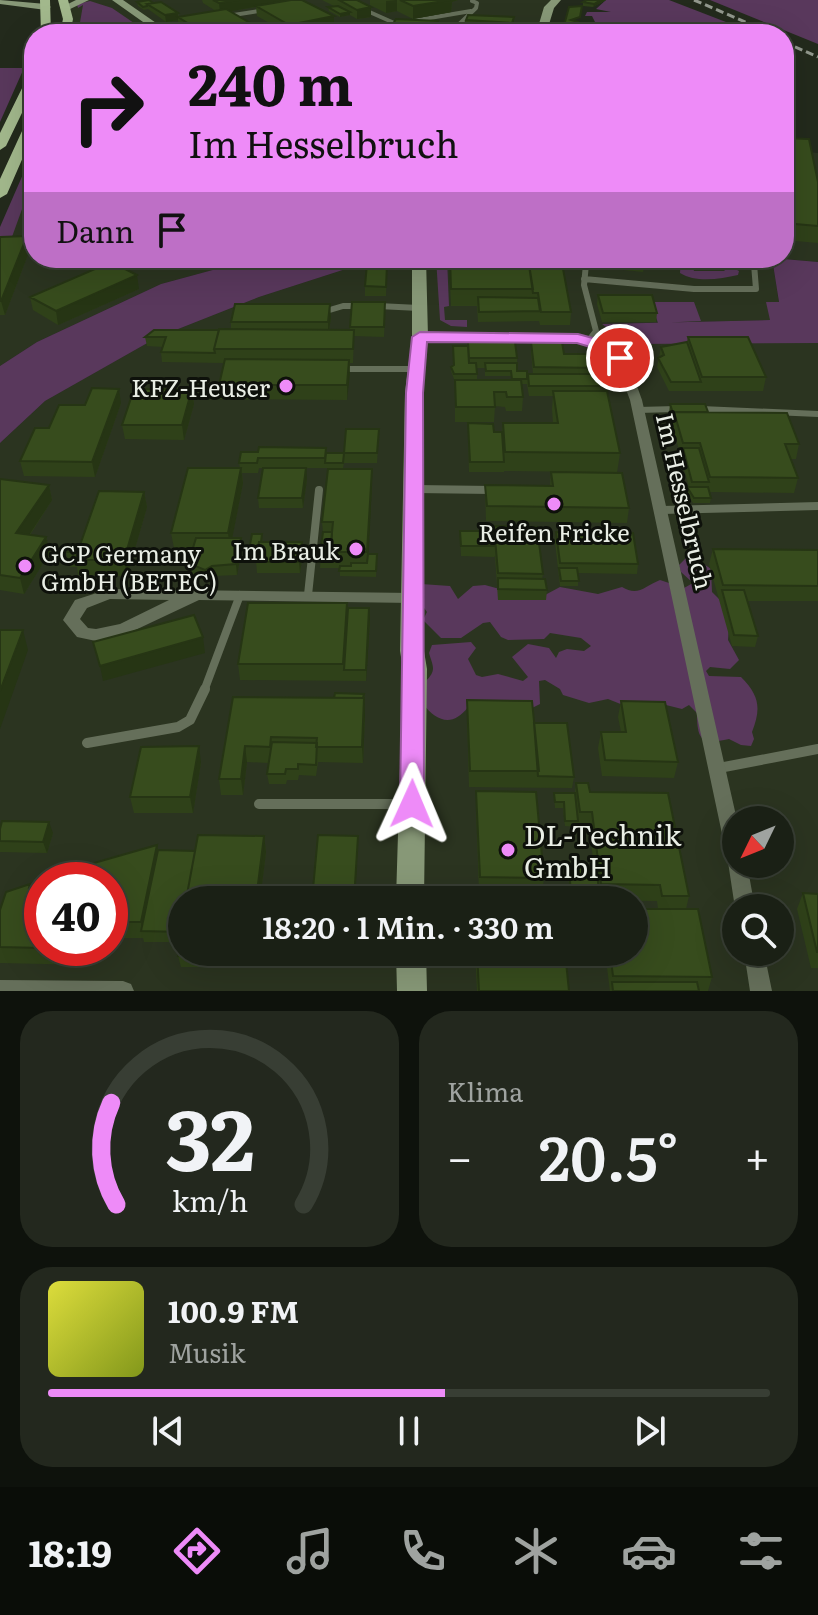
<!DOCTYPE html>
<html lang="de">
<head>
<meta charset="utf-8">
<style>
	:root { --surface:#1a2015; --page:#23281e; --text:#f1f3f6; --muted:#9fa3a0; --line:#383e34; --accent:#ee8bf8 }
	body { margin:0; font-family:Literata,serif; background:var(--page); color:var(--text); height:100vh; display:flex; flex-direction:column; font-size:30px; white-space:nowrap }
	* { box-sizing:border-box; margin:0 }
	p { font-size:26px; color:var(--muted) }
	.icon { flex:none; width:44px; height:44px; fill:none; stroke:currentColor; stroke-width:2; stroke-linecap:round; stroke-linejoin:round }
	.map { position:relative; height:991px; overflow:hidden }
	.sheet { display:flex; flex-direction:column; gap:20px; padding:20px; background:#0e120c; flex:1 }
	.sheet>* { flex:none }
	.hud { position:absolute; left:24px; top:24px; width:770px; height:244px; border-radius:32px; box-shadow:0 8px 32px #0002,0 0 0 2px var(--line); background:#ee8bf8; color:#111; overflow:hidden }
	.needle { width:52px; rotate:227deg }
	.buttons { position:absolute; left:722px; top:806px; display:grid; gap:16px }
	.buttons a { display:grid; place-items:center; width:72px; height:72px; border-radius:50%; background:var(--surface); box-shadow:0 8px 32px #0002,0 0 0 2px var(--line); font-size:40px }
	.speed { position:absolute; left:24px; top:862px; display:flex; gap:16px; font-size:40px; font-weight:700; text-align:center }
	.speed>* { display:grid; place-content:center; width:104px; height:104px; border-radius:50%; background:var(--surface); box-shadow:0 8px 32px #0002,0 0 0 2px var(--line); line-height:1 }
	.speed .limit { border:12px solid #d22; background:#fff; color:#111 }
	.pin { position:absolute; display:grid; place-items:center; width:68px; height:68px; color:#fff; margin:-34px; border:4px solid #fff; border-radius:50%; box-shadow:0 2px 8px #0007 }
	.me { position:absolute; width:88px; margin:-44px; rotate:1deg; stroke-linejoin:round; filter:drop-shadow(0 0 6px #0008) }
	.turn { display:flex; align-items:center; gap:28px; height:168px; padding:0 32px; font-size:36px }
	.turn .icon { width:104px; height:104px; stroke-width:2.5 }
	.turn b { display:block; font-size:56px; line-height:68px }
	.then { display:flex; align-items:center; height:76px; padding:0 32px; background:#0003; gap:16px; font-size:30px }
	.big { font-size:60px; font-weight:600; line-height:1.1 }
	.sheet .card { flex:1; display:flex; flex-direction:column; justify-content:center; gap:12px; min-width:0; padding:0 28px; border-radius:32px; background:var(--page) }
	.sheet .dial { align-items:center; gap:0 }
	.dial svg { height:208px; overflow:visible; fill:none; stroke:var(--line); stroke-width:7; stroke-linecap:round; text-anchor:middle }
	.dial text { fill:var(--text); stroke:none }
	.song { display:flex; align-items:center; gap:24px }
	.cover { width:96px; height:96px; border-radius:12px; background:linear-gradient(135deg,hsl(60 70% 55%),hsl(70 70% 35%)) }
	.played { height:8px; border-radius:4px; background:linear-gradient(90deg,var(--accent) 55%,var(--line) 55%) }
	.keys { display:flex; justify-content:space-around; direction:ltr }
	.heat { display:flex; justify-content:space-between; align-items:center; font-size:44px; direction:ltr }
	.sheet .tiles { flex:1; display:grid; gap:20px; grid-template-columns:1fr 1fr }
	.card:last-child { grid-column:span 2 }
	.trip { position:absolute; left:168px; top:886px; width:480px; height:80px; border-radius:40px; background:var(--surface); box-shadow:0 8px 32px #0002,0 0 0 2px var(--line); font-weight:600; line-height:80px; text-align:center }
	.dock { display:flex; height:128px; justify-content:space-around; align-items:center; background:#0a0d08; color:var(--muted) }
	.dock .icon { width:56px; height:56px }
	.dock .active { color:var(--accent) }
	.dock b { font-size:36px; color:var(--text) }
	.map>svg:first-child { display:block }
</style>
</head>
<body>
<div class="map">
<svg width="818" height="991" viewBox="0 0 818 991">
	<rect width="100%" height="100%" fill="#232a1c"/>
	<path fill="#2b3420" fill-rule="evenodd" d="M59,0H556L541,34H64Z
		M34,149V258H257L161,284L37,342L0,366V242Z
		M784,150L818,153V262L775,258H784Z
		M380,258H772L779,303L771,320L604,324L818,343V991H0V443L45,401L158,337L259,297ZM736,820H780V864H736ZM42,880H110V948H42ZM182,900H634V952H182ZM736,908H780V952H736Z"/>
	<path fill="#59385c" d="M606,0H669L757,34H589V28H581V23L596,24L592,16H585L587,12H611L596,9Z
		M710,0H818V44Z
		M90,1L112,8L150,34H78L83,5L78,8L77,4Z
		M0,68H24L0,122Z
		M34,149V176L0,270V227Z
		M257,258H380L259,297L158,337L45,401L0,443V366L37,342L161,284Z
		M436,258H447L449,306L444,307L445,320H467V327L451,326L440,320Z
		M681,258H689L694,271H724L729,266L739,271L738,275C720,279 696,283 680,273Z
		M772,258L818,262V343L629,344L602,324L770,320L766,302H779Z
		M651,302H694L701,321L658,323Z
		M686,558L698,560L711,569L712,592L730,610L728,640L739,660L730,669L710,667L706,671L709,676L741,677C760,696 761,709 752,732L754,739L751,746L741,745L729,739C702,745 697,741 697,713L689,705L682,709L662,704L633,709L608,699L589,703L563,695L560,689L545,680L539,681L540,704L530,709L468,707C453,727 437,722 423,704L425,682C437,670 433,667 429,653L432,645L471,642L476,648L468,659L476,675L482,677L498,674L523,681L528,677L512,657L528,644L549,648L556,658L559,652L567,649L584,651L591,646L581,638L550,633L544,639L508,640L501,637L490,622L483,623L461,638H441L423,620L427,612L419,601L421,584L450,586L458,599L473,586L485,585L507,591L545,595L560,587L598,594L622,587C638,597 645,586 660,580L684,588L693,583L681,572L679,565Z"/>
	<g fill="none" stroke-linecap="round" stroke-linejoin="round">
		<path stroke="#656f5a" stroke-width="4" d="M365,10L401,26
			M227,16L266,10
			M412,21L471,11
			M158,28L187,23
			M429,28L454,29L476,8L477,3L472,1
			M504,32L537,34"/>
		<path stroke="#656f5a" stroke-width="5" d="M754,258L755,266
			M585,266L586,258"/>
		<path stroke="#656f5a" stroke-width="6" d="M586,264L584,285L596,331L589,340
			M584,279L694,289H756L754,264
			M378,306L419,308
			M323,312L343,306H361
			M343,369H415
			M701,409L818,414
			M638,410L676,409"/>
		<path stroke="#656f5a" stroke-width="8" d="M416,489L492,490
			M662,510L818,506
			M308,595L319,490
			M204,691L240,595"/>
		<path stroke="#656f5a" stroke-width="10" d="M87,743L178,727L190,720L205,689
			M719,768L818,749
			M259,804H406"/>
		<path fill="#656f5a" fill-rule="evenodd" d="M420,334L578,335L605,342L620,351L629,364L642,400L737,820L736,864H747L755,908H736V910L735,908L728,862L630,400C617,364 618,352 578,341L416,339L414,337Z
			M109,589L413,593L418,594L421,598L418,602L413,603L199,600L131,632L96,641L77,637L63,620L75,600ZM110,599L169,600L120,624L96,629L88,628L80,619L87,608Z
			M744,952H764L772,991H750Z
			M0,980L123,981L131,984L134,991H0Z"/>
		<path fill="#879877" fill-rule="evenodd" d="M0,0L46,4L51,7L46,10L0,4Z
			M76,0H89L68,10L60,8Z
			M112,0H123L172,34H160Z
			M551,0H561L554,8L546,34H536L544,7Z
			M412,258H426L428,337L423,393L424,651L427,669L424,900H396L403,669L400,651L405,393L412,337Z
			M396,952H426L427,991H397Z"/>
		<path fill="#a2b88c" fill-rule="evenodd" d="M40,0H50L51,34H41Z
			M58,0H68L73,19L70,34H60L63,19Z
			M34,73V88L6,146L0,150V133L28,76Z
			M34,114V132L7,194L0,198V179L28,118Z"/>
		<path stroke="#92988d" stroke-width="3" stroke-dasharray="8 4" stroke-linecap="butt" d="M694,0L773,34
			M784,42L818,57"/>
	</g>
	<path fill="#2f4119" d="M202,0H302L334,16V26L289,34L257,16L256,7L230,11L259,34H190L179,27L178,20L166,22L148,9L144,10L138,6L137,2L153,3L178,13L179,17L216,11L203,3Z
		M322,0H357L371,7V17L357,19L350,15L340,17L329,11L328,7L334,6Z
		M370,0H458L452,2L451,12L413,19L397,11L386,13L370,5Z
		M587,0H606L593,7L583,6V2Z
		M514,17L513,34H511L512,23L511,34H466V20Z
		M438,21V31L436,34H391V27Z
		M629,26L686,34H628Z
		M784,138L818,182V243L784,240Z
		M0,237L30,249L5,315H0Z
		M134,258H174L142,266L134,261Z
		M449,258H561L571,312L570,325H540L539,321L478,322L477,306H451Z
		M598,258H680L678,270L644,268L643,272L614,269V265L598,264Z
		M387,264L386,296H365V286Z
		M139,289L58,325L33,310L30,297Z
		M598,295L657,313L656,322H602L597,304Z
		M385,311L384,337L354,336L353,363H350L347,400L220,399L219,385L224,363L162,362L161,352L163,347L147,346L145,337L231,329V322L331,318L329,330H350V327Z
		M688,337L766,377L763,391H669L657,367L661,347L687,342Z
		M531,342L599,368L598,375L600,386V391L620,453L617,473L629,508L627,523L486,521L485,485L550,486L551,472H597L504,471V472H469L468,423L494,432H502L503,423H553L552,409L553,396H529L527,384H522L523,397L522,411H506L505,407L495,406L494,422H455V380H511V376H485V368H477V379H454L451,371V367L453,365V346L517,358V371L527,379L533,374L531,351Z
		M192,389L194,404L184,440L125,439L122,425Z
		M121,403L95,477L24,476L20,461L49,428L85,405Z
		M670,404L708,412L799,444L796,459H790L798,478L794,493L710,492L711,498L710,503H693L686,492L687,487H689L669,413Z
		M379,429L377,463H344V462L343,468H292L307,479L303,508H259L258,498L263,468H259L258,473H242L243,483L232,538L242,549L237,575L213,576L206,581L196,576L191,572L189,561L193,548H174L171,533L240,468L239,463L241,452L344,453Z
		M0,479L49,485L52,500L30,535L46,537L50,552L24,594L0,590Z
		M372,484L368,554H377L376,577L340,576V568H320L323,532L322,522Z
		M144,492L147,507L127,576L78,575L77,567H70L66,552L79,548Z
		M460,531H494L543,574L542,579L547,590L546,600H498L495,556L494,557L461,556Z
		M556,532L638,564L637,574L578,573V586H560L555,542Z
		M263,539L262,542H302L303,552L300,573H257L256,561H249L248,555Z
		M713,549L818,550V601H748L758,636L755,647L732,646L709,564Z
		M348,608L370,619L366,681L240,680L238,664Z
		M233,697L365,714L363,763L318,762L316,776L299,775L298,780H287L286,784H269L267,774L269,763L247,762L243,795H221L219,779Z
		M467,700L534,723L574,777L572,788L469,787L467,716Z
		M621,701L678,762L674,778L602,776L598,748L601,732H621L618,717Z
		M201,762L193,813H134L130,797Z
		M576,783L590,792L689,896L686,909L712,977L708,991H610L605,952H634L658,909L657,901L564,900V894H570L568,874L569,868L584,873H595L589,828L565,826L563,808H555L554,793H575Z
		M476,791L544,878L542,894L479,893L476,807Z
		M0,829L53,833L47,853L0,852Z
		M198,835L264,836L266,852L260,900H182V952H254L252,967H181L178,956L181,942H144L143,938H110V880H42V948H98L96,959L89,965L0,963V910L6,892L30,884L32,888H36L38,879L157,845L158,851H195Z
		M803,893L818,894V968H811L797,909Z
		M348,952L347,968L291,967L290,957Z
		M475,952H565L569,991H477Z"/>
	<path fill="#263514" d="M239,0H294L220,13L219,3Z
		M397,0V11L386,13V1Z
		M436,0H458L452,2L451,12L413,19V6Z
		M601,0H606L593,7L594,4Z
		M371,7V17L357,19V10Z
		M350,12V15L340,17V14Z
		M178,13V20L166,22L165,15Z
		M334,16V26L290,34L289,25Z
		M514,17L513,34H511L512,23Z
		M438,21V31L436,34H434V29Z
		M259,28V34H226Z
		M27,236L30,249L5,315L1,301Z
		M156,258H174L142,266L141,262Z
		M137,275L139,289L58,325L56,311Z
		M330,304L331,318L328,336V322Z
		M349,360L350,374L347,400V385Z
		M119,389L121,403L95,477L92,462Z
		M192,389L194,404L184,440L182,425Z
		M241,468L243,483L230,549L228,533Z
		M306,468L307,479L303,508L302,498Z
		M372,469V484L368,568L367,552Z
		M49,485L52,500L20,549L16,533Z
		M144,492L147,507L127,576L124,560Z
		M46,537L50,552L24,594L20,578Z
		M241,538L242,549L237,575L236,564Z
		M302,542L303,552L300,573L299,562Z
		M212,566L213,576L206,581L205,570Z
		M369,608L370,619L366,681V670Z
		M23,630L28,650L0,729V691Z
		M203,637L205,653L103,681L100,666Z
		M364,698L365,714L363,763L362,747Z
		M199,746L201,762L193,813L190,797Z
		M245,746L247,762L243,795L241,779Z
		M49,822L53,833L47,853L43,842Z
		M264,836L266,852L260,900H256Z
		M358,836L355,900H354Z
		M157,845L160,861L143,931L141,922Z
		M86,948H98L96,959L89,965L85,949Z
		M251,952H254L252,967L251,957Z"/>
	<path fill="#374c1d" stroke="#263514" stroke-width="2" d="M149,0L153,3L147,4V6L143,7L137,2Z
		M213,0H239L219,3Z
		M291,0H302L334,16L289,25L256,6Z
		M339,0H357L371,7L357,10Z
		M400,0H450L413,6Z
		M587,0H601L594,4L583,2Z
		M161,2L178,13L165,15L147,4Z
		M338,6L350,12L340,14L328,7Z
		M582,6L580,17L571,20L578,22L577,26L583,27L581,34L562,33L569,7Z
		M226,9L259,28L226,34H205L178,17Z
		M468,15L514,17L512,23L466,20Z
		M396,19L438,21L434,29L391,27Z
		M629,26L687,29L686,34L629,31Z
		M343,27L356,34H338L330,30Z
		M784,138L809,139L818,182V226L784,223Z
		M27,236L1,301H0V237Z
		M136,258H156L141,262Z
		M450,258H528L533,289H451Z
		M528,258H561L571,312H541L538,293H533Z
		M111,262L137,275L56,311L30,297Z
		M367,264H387L386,287L365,286Z
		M598,295H652L657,313H603Z
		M478,297L538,298L540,311L479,312Z
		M352,302H385L384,327H350Z
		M235,304H330L328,322H231Z
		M219,329L354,330L353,349H214Z
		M154,330H219L214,349L215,353L161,352L166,337H145Z
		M688,337H748L766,377H702Z
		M468,342H515L517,358H469Z
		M531,342H562L564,354H596L599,368L534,367Z
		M687,342L701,382H671L658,358L664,355L661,347Z
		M453,346H468L469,363H476L477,374H454L451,367L454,365Z
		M225,359L349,360L347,385H219Z
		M485,363H517V371H527V379H512L511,371H486Z
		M528,374H598L600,386H529Z
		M455,380H521L523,397H507L506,392H494L495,407H456Z
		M92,388L119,389L92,462L20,461L35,428H49L59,405H85Z
		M134,389H192L182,425H122Z
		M553,391H607L620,453L505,452L503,423H558Z
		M670,404H705L708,412H674V416Z
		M674,412L787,413L799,444H785L798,478L710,477L700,443H683Z
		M468,423L493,424L494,432H502L504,462H470Z
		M346,429H379L377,453H344Z
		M259,447L326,448L325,458H258L257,463H239L241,452H258Z
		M683,448H699L709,482H692Z
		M326,453H344L343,463H325Z
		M188,468H241L228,533H171Z
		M263,468H306L302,498H258Z
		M328,469H372L367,552H330L333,522H322Z
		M551,472L622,473L629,508L487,506L485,485L553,486Z
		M0,479L49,485L16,533L46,537L20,578L0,575Z
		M687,487H708L711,498H694Z
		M99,491L144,492L124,560H75L78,552H66L67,548H79Z
		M494,526L537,527L543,574L498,573Z
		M460,531H494L495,546H461Z
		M323,532H332L331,562H319Z
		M556,532L633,533L638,564L560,563Z
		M252,534H262L261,542H259L257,555H248Z
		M196,538H241L236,564L212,566L205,570L195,566L189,561Z
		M259,542H302L299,562H256Z
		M713,549L818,550V586L723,585Z
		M368,554H377L376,571H339L340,566H351V563H367Z
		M559,568H577L579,581H561Z
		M498,578L545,579L547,590L498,589Z
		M722,590H744L758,636L734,635Z
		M248,603H347L343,664H238Z
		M348,608H369L366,670H344Z
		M194,615L203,637L100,666L93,642Z
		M0,630H23L0,691Z
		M335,693L364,694L363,698H334Z
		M233,697L364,698L362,747H316L317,738L271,737L270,747L245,746L241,779H219Z
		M467,700L532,701L539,771H470Z
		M621,701L665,702L678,762L605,760L601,732H626Z
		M534,723H567L574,777L538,776Z
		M272,742L317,743L316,765L298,764V769H286L285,774H267Z
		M199,746L190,797H130L141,747Z
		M576,783H588L590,792L668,793L689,896H662L660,885L601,884L592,812H580Z
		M476,791L536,792L544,878L480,877Z
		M554,793H575L578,821H565L564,802H555Z
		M2,821L49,822L43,842L0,841V829Z
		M198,835L264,836L256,900H186Z
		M318,835L358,836L354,900H312Z
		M157,845L141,922H110V880H42V948H86L85,949L0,947V910L6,892L30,884L29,888H36L38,879Z
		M158,850L195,851L186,900H182V932L141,931Z
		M569,868H584V873H597L600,900H565L564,894H571Z
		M803,893L818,894V952H817Z
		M634,909H698L712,977L613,976L610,952H634Z
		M182,936V952H251V957L178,956Z
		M290,952H347V957H290Z
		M477,952H565L569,991H479Z
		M612,982H697L699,991H613Z"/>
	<path fill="#ee8bf8" stroke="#9b5aa1" stroke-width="2" d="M420,332L578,334L611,343L628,358L625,361H614L600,350L577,343L427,342L423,393L424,804L421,811L412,814L404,811L400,804L406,393L412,337Z"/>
	<g fill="#ee8bf8" stroke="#0e110b" stroke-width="3">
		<circle cx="286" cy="386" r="8"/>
		<circle cx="554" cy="504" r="8"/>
		<circle cx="356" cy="549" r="8"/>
		<circle cx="25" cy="566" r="8"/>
		<circle cx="508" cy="850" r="8"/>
	</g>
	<g text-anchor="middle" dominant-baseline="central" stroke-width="6" stroke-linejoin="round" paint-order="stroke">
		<g font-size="24" fill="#e9eee5" stroke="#0e110b" text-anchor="end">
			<text x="270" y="386">KFZ-Heuser</text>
			<text x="554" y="531" text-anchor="middle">Reifen Fricke</text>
			<text x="340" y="549">Im Brauk</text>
			<text x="41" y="552" text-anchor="start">GCP Germany<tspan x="41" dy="28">GmbH (BETEC)</tspan></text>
		</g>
		<g font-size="24" fill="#e9eee5" stroke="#0e110b">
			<text transform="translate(686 501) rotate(77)">Im Hesselbruch</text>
		</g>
		<g font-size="28" fill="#e9eee5" stroke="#0e110b" text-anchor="start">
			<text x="524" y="834">DL-Technik<tspan x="524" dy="32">GmbH</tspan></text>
		</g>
	</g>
</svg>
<div class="buttons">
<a><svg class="needle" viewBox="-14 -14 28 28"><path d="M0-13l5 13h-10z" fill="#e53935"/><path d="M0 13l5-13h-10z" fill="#9fa3a0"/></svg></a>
<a><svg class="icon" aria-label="search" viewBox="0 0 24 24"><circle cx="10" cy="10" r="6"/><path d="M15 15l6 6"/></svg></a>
</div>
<div class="speed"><div class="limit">40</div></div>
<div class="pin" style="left:620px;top:358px;background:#d93025"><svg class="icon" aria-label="arrive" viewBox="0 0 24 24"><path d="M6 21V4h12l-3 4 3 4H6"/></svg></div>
<svg class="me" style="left:412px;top:804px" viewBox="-20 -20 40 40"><path d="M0-17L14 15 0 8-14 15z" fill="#ee8bf8" stroke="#fff" stroke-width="4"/></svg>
<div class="trip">18:20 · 1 Min. · 330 m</div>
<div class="hud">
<div class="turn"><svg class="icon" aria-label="right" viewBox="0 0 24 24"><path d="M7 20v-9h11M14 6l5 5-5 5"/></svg><div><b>240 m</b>Im Hesselbruch</div></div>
<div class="then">Dann<svg class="icon" aria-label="arrive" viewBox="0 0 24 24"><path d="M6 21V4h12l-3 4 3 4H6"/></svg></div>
</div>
</div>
<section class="sheet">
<div class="tiles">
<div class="card dial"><svg viewBox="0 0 100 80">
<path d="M14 69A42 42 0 1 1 86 69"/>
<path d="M14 69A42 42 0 0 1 12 30" stroke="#ee8bf8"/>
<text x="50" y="56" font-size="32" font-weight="700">32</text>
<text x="50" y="72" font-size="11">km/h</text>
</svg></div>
<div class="card"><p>Klima</p>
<div class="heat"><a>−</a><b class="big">20.5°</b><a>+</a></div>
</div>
<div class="card">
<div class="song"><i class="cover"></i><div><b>100.9 FM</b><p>Musik</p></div></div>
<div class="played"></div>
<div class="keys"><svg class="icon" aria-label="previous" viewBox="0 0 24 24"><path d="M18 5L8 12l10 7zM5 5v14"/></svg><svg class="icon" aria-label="pause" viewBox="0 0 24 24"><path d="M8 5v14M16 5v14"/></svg><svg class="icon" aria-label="next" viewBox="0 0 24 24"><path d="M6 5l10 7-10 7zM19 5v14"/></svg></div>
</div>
</div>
</section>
<nav class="dock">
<b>18:19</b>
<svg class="icon active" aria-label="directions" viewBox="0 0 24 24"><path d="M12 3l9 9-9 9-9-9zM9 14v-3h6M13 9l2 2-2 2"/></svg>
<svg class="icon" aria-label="music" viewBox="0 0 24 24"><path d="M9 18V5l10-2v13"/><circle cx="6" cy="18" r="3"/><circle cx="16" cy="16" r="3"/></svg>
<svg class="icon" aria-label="phone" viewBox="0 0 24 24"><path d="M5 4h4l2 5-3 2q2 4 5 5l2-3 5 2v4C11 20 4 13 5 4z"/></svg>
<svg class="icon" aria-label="climate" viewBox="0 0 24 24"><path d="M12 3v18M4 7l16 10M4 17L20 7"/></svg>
<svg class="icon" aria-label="car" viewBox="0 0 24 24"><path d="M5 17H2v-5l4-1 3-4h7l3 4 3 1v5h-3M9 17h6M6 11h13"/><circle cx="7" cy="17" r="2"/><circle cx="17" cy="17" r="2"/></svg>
<svg class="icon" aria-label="filters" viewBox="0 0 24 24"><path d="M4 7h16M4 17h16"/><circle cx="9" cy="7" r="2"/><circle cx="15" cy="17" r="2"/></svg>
</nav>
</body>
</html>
